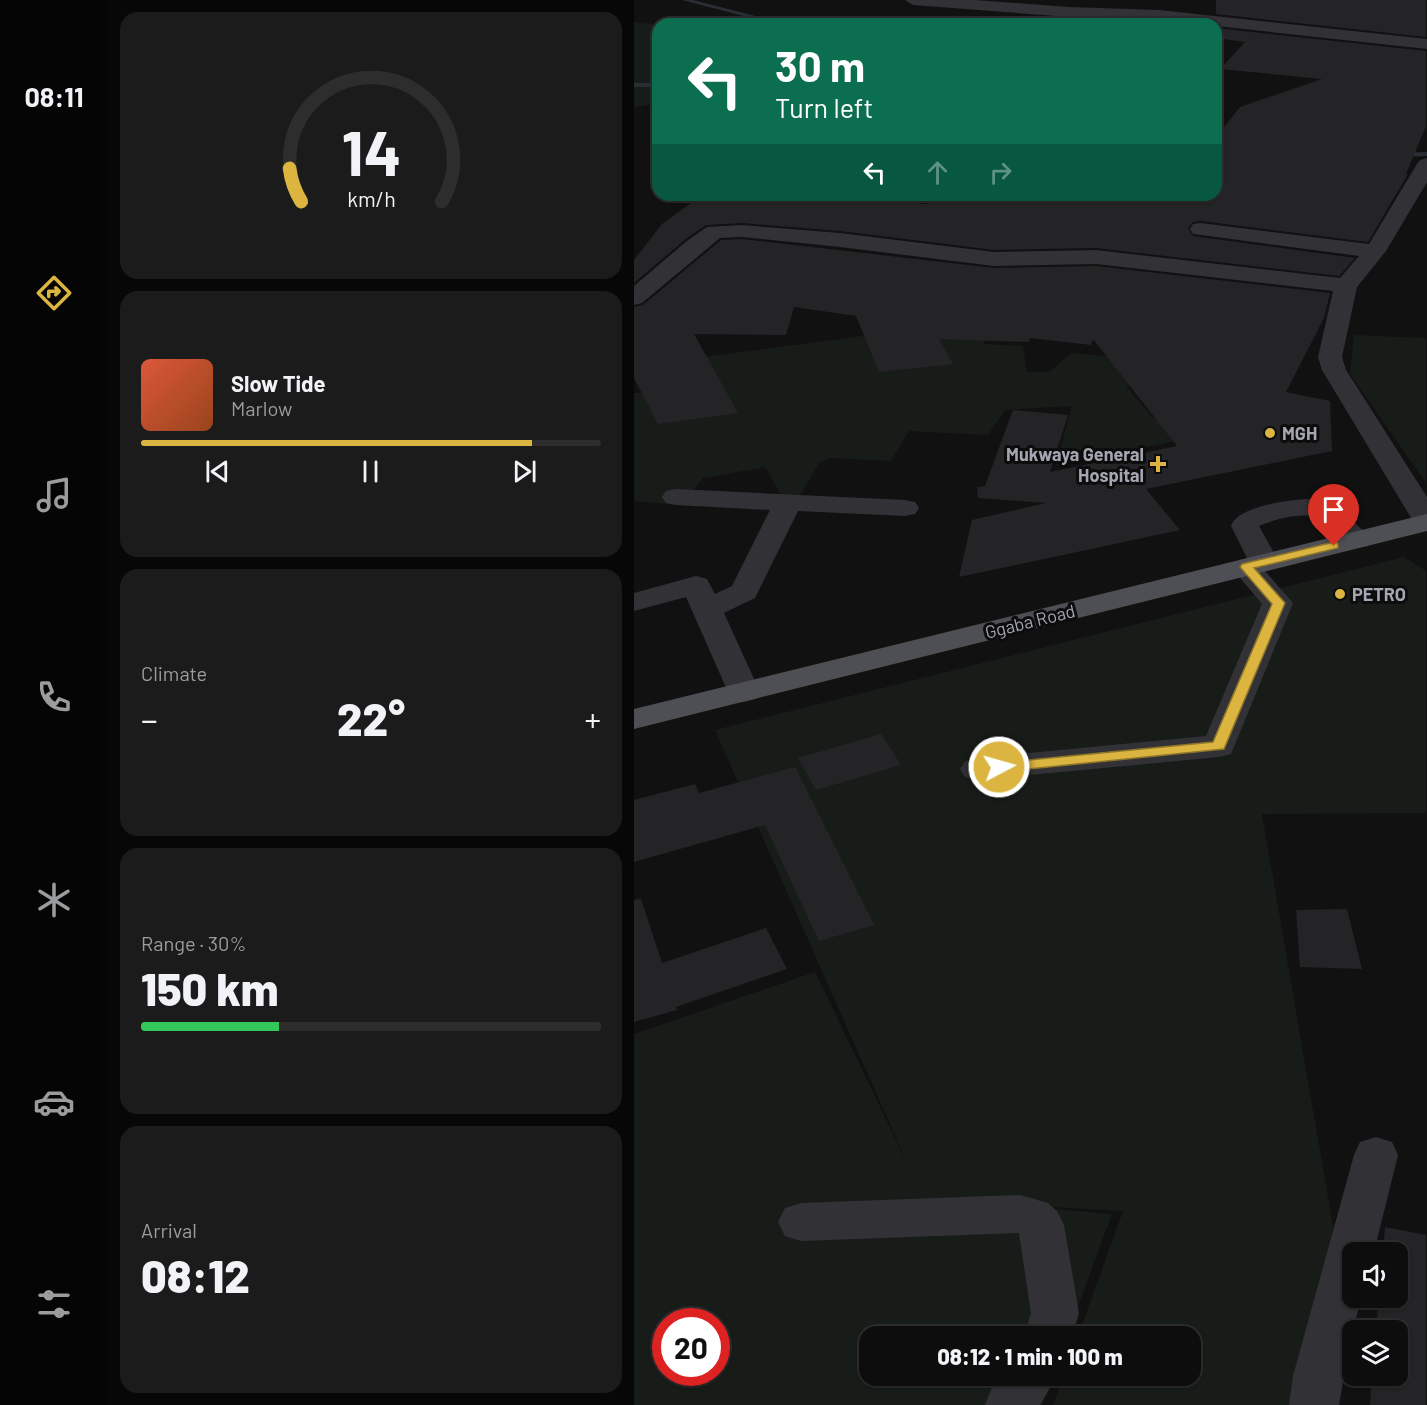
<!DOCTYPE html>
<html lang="en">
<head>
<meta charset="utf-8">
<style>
	:root { --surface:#0d0d0e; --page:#1b1b1c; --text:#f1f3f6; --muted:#9a9c9e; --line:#2d2d2e; --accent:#dbb53f }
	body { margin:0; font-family:Barlow,sans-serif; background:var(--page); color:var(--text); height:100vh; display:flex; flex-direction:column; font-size:22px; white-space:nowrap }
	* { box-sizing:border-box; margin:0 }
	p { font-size:20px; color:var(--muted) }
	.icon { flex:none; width:33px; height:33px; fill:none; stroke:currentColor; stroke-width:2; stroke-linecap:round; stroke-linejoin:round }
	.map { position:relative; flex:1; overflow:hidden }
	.side { display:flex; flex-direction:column; gap:12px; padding:12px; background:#070708; width:526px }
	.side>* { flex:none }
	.guide { position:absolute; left:18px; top:18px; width:570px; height:183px; border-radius:18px; box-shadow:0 2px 4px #0004,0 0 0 2px var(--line); background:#0b6e4f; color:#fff; overflow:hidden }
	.controls { position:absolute; left:708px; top:1242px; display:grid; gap:12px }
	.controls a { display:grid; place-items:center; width:66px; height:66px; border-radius:12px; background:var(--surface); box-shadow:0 2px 4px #0004,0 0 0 2px var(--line); font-size:30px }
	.speed { position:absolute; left:18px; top:1308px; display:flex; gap:12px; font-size:30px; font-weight:700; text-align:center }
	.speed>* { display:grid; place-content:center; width:78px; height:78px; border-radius:50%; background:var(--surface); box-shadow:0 2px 4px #0004,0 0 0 2px var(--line); line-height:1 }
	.speed .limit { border:9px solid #d22; background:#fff; color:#111 }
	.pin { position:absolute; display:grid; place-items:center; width:51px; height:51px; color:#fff; margin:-62px -26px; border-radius:50% 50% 50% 0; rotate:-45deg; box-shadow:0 0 6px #0007 }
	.pin .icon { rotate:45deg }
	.me { position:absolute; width:66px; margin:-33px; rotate:84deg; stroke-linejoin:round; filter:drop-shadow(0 0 4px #0008) }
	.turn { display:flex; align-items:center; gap:21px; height:126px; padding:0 24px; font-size:27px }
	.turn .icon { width:78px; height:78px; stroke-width:2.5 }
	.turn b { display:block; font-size:42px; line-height:51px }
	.lanes { display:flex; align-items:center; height:57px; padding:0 24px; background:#0003; justify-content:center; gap:30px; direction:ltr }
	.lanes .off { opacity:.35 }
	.big { font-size:45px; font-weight:800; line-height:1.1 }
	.side .card { flex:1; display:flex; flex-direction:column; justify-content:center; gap:9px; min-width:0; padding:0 21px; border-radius:18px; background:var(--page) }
	.side .dial { align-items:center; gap:0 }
	.dial svg { height:156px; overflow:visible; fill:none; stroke:var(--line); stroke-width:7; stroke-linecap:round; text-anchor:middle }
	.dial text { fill:var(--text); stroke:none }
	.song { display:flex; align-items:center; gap:18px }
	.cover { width:72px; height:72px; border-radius:9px; background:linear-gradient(135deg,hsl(10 70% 55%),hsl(20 70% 35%)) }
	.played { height:6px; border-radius:3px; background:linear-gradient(90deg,var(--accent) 85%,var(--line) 85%) }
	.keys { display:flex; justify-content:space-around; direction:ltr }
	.heat { display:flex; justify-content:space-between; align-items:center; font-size:33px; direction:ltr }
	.charge { height:9px; border-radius:4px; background:linear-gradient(90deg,#34c759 30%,var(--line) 0) }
	.trip { position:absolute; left:225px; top:1326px; width:342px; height:60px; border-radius:18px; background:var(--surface); box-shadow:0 2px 4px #0004,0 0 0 2px var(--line); font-weight:800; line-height:60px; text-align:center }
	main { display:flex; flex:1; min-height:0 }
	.tab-bar { display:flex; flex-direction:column; width:108px; justify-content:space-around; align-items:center; background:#050506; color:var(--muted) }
	.tab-bar .icon { width:42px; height:42px }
	.tab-bar .current { color:var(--accent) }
	.tab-bar b { font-size:27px; color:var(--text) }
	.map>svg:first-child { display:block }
</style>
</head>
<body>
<main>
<nav class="tab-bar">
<b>08:11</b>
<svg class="icon current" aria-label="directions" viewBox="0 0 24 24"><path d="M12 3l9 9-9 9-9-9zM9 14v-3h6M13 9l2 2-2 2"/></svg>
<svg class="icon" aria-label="music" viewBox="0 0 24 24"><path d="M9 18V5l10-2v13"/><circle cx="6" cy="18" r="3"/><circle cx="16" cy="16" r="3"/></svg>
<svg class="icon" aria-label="phone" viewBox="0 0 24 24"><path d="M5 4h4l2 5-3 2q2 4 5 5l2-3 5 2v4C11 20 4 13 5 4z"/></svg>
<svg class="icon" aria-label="climate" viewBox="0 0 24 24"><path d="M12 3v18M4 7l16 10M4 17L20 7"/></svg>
<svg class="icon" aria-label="car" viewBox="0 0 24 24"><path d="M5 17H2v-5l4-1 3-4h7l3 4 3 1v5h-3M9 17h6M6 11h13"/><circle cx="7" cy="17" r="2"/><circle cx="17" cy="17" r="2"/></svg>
<svg class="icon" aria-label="filters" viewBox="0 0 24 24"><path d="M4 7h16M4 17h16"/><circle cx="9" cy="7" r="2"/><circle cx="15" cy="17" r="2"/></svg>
</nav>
<section class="side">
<div class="card dial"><svg viewBox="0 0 100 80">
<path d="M14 69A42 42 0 1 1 86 69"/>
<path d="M14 69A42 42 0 0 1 8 52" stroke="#dbb53f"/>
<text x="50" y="56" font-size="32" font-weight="700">14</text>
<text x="50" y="72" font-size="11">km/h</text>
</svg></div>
<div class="card">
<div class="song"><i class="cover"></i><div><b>Slow Tide</b><p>Marlow</p></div></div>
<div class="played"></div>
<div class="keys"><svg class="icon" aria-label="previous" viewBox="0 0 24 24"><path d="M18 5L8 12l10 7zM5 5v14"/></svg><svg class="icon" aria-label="pause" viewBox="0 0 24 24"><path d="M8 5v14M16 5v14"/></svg><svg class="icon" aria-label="next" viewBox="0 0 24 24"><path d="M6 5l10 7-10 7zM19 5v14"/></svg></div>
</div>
<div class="card"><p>Climate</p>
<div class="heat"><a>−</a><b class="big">22°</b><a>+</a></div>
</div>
<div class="card"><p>Range · 30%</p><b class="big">150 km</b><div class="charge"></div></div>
<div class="card"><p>Arrival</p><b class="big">08:12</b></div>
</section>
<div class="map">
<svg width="793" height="1405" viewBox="0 0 793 1405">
	<rect width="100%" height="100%" fill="#111112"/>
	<path fill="#181c19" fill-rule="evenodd" d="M0,22L24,25V104L0,107Z
		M358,319L349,344L389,346L393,372H415L437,353L517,360L548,375L492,386L518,417L562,427V437L422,465L438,406L371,410L354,435L275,431L257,461L197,458L186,462L166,495L148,496L131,467L69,478L48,505L0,501V393L27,392L54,359Z
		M720,335L792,338V483L716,374Z
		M770,557L792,571V813L628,814L717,1331L700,1405H419L430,1376H556V1336H444L489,1211L337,1202L478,1214L433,1336H236V1376H419L408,1405H0V1034L181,972L275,1167L81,730ZM32,1322H82V1372H32Z"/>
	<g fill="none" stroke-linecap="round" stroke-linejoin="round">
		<path fill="#292e34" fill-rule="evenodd" d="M48,0H59L152,24H141Z
			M0,83H24V87H0Z
			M793,152V156L762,157L758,155L762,153Z"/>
	</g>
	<path fill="#242426" d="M582,0H792V37L582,14Z
		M582,28L792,51V126L772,174H774L734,242L567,221L559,222L554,228L559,236L721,258L705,276L462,248L360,250L206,231L108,223L72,225L53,238L0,283V260L28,224L68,195H206L293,204L299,195H582V137L606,107L688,79L586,69L611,42L582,38Z
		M108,239L360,268L462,266L696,293L690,318L652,392L696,401L698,451L512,489L546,530L325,577L338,520L412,503L344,498L343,487L351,486L379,410L434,415L416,472L543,446L459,339L457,345L396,338L395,342L305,339L319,364L245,372L222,316L160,307L152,335L60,334L104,413L24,424L0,378V307L9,305L87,240Z
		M247,734L267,765L182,790L164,758Z
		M161,767L240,925L185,941L131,825L0,862V800L61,784L65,793Z
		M7,899L28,963L132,928L153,969L42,1007L43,1010L0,1022V900Z
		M713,909L728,969L666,967L662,910Z
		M751,1227L792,1235V1405H736L738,1376H764V1330H742L745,1298H764V1252H749Z"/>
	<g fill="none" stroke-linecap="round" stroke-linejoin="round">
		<path fill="#323236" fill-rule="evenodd" d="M271,0H341L435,7L525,10L793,39V49L582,26V24L435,17L279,5Z
			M793,158V182L752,251L723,287L708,357L712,370L793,497V529L783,527L779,521L688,370L684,357L699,291L462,264L360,266L206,247L108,237L86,238L8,303L0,305V286L54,240L73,227L108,225L206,233L360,252L462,250L706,278L725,256L567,235L559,234L556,229L559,224L567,223L735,244L783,164L786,160Z
			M42,489L271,500L281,502L285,508L281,514L271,516L164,511L121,598L90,613L126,692L122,699L110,702L98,699L94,692L52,597L0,611V593L62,576L73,579L81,594L98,586L136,510L42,505L32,503L28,497L32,491Z
			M677,499L705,508L739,540L734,546C703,554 701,521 676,516C661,514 639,520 625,526L645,562L640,568L631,571L659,603L597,754L585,757L343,780L331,777L326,769L331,761L343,758L572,736L628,604L597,567L602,561L613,558L597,526C603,506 658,499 677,499Z
			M742,1137L758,1142L764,1155L740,1252H718V1298H728L718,1330L705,1405H655L659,1376L720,1155L726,1142Z
			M386,1195L414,1203L423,1211L430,1225L445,1313L438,1336H390L397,1313L385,1233L167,1241L151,1236L144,1222L151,1208L167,1203Z
			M368,1376H423L406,1405H351L358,1388Z"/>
		<path fill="#4e4f55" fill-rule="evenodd" d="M793,514V531L0,729V709Z"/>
	</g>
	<path fill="#dbb53f" stroke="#8e7629" stroke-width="1.5" d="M700,542L704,543V548L620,568L651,603L590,749L365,772L360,771L358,767L360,764L365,763L579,742L638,604L606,567L608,564Z"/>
	<g fill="#dbb53f" stroke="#0c0c0d" stroke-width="2">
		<circle cx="636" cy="433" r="6"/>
		<path d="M521 455h6v6h6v6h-6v6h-6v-6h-6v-6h6z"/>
		<circle cx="706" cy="594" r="6"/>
	</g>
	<g text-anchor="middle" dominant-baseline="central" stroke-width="6" stroke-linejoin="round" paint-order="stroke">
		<g font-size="18" font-weight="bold" fill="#a4a6b1" stroke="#0c0c0d" text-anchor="start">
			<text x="648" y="433">MGH</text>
			<text x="510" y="454" text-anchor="end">Mukwaya General<tspan x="510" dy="21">Hospital</tspan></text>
			<text x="718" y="594">PETRO</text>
		</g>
		<g font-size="18" fill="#a4a6b1" stroke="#0c0c0d">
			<text transform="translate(396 621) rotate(-14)">Ggaba Road</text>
		</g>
	</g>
</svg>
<div class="controls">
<a><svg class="icon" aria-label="sound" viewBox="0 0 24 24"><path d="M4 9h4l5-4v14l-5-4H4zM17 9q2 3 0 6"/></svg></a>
<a><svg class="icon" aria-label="layers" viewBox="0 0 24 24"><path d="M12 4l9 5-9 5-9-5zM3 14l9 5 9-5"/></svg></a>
</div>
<div class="speed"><div class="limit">20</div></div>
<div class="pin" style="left:700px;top:546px;background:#d93025"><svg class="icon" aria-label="arrive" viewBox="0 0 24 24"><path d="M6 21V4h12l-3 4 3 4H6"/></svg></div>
<svg class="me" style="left:365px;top:767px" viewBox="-20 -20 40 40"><circle r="17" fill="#dbb53f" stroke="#fff" stroke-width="3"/><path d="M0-11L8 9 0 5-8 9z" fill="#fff"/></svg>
<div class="trip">08:12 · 1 min · 100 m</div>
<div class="guide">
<div class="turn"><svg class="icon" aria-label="left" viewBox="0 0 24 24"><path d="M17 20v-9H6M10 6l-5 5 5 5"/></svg><div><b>30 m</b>Turn left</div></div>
<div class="lanes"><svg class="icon" aria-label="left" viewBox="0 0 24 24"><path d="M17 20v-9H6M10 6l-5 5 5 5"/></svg><svg class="icon off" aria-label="ahead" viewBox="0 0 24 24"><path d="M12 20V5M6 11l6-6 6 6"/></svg><svg class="icon off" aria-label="right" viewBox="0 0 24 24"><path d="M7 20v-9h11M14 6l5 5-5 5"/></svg></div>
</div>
</div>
</main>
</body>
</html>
